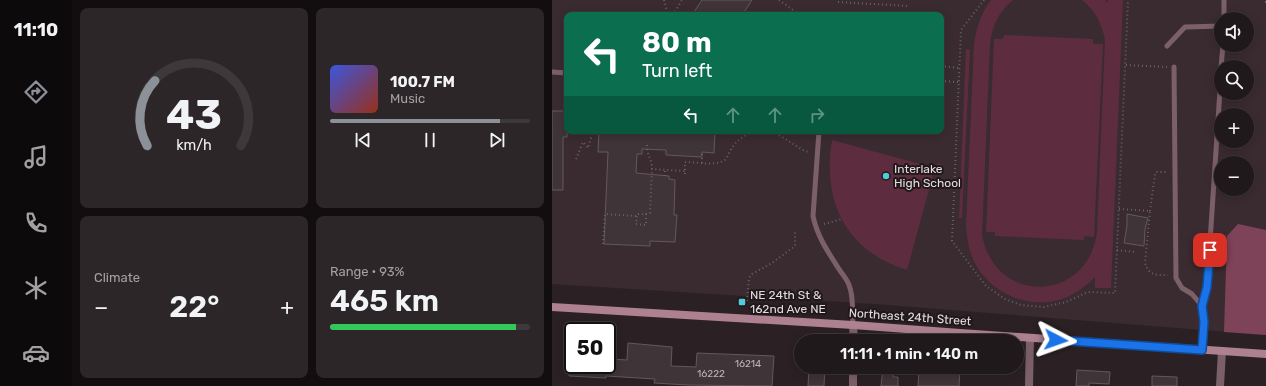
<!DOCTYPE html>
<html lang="en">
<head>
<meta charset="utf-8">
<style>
	:root { --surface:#20191b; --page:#2d2628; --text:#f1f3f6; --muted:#a2a0a3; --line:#3d383a; --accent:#8c9099 }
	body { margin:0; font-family:Rubik,sans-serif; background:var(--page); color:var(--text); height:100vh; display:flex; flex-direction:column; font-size:15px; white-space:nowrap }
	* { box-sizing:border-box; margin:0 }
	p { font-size:13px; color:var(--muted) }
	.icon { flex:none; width:22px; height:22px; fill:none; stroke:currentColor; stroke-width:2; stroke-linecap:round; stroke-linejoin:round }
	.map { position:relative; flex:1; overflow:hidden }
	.side { display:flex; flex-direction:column; gap:8px; padding:8px; background:#120e0f; width:480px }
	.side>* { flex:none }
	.guide { position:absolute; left:12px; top:12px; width:380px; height:122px; border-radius:8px; box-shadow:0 2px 10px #0003,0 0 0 1px var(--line); background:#0b6e4f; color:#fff; overflow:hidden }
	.buttons { position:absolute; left:662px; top:12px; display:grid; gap:8px }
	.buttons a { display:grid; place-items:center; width:40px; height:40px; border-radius:50%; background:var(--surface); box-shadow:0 2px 10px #0003,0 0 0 1px var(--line); font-size:20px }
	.speed { position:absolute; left:12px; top:322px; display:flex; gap:8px; font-size:20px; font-weight:700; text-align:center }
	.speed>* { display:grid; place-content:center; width:52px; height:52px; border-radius:50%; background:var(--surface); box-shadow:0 2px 10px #0003,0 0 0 1px var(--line); line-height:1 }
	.speed .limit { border:2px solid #111; border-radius:6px; background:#fff; color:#111 }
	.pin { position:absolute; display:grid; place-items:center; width:34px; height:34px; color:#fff; margin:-17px; border-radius:8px; box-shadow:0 2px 6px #0006 }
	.me { position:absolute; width:44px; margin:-22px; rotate:94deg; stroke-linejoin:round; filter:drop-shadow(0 0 3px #0008) }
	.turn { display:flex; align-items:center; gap:14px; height:84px; padding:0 12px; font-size:18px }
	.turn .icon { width:52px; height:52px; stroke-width:2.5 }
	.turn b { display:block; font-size:28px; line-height:34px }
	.lanes { display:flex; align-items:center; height:38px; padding:0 12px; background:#0003; justify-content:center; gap:20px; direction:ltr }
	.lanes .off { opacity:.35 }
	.big { font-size:30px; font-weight:600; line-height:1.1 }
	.side .card { flex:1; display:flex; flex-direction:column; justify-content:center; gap:6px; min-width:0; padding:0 14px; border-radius:8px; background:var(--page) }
	.side .dial { align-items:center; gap:0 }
	.dial svg { height:104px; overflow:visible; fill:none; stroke:var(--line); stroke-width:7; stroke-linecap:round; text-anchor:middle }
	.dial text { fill:var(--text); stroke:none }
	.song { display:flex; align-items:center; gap:12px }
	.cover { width:48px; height:48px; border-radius:6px; background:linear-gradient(135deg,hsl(230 70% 55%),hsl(10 70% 35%)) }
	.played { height:4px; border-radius:2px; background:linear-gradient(90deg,var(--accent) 85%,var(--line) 85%) }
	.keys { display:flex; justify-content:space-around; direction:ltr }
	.heat { display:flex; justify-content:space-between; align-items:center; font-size:22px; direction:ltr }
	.charge { height:6px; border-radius:3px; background:linear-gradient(90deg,#34c759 93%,var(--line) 0) }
	.side .tiles { flex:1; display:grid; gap:8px; grid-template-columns:repeat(2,1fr) }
	.trip { position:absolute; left:242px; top:334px; width:230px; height:40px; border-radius:20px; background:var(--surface); box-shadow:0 2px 10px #0003,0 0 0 1px var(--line); font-weight:600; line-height:40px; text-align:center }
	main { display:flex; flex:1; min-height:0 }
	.menu { display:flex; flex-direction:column; width:72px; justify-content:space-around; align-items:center; background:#0d0a0b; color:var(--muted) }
	.menu .icon { width:28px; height:28px }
	.menu .current { color:var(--accent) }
	.menu b { font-size:18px; color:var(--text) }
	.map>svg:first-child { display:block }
</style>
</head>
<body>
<main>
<nav class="menu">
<b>11:10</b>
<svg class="icon current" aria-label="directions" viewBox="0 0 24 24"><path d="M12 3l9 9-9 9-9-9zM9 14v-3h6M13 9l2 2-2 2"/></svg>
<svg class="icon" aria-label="music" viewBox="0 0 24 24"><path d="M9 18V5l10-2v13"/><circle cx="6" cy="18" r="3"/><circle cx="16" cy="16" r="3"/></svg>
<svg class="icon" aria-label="phone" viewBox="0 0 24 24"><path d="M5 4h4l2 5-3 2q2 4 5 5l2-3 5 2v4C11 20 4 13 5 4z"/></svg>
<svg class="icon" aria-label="climate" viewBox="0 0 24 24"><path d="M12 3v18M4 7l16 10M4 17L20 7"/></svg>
<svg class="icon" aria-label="car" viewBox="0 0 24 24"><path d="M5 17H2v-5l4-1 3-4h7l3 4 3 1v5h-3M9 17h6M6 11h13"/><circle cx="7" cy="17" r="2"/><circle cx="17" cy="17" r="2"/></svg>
</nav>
<section class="side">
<div class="tiles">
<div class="card dial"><svg viewBox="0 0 100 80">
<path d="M14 69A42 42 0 1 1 86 69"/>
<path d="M14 69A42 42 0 0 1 20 19" stroke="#8c9099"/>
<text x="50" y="56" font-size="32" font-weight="700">43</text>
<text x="50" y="72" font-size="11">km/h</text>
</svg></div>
<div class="card">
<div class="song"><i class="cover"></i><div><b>100.7 FM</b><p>Music</p></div></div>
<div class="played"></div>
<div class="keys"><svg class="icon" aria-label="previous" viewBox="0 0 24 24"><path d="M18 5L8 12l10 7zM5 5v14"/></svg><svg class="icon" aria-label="pause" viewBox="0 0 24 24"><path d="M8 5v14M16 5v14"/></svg><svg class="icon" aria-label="next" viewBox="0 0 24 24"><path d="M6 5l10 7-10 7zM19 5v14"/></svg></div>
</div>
<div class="card"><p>Climate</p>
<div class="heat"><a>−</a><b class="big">22°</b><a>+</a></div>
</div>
<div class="card"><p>Range · 93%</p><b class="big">465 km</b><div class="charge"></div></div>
</div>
</section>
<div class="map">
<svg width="714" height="386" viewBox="0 0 714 386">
	<rect width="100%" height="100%" fill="#2b2124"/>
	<path fill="#3a2b30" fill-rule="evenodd" d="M0,0H714V335L323,304L0,284ZM15,15H389V131H15ZM669,19H695V45H669ZM669,67H695V93H669ZM669,115H695V141H669ZM669,163H695V189H669Z"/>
	<path fill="#5d2d3f" d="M439,0H461C447,11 440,26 438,44L430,235C443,306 536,303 545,232L553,40C550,24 543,10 530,0H553L555,3L556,0H571L559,288H543V277C533,287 521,296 507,300C473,309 435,291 421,259C416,248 415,237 414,226L422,43C425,27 429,13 439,0Z
		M452,35L541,39V44H551L542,237L532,236V240L443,236V232H434L442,39H451Z
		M414,49L418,50L410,218H407Z
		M280,140L379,167L388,163L390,166L382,171L355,270C294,251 270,202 280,140Z"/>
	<path fill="#7f4359" d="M686,224L714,230V335L672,332L675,236Z"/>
	<path fill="#3f3438" stroke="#64585c" d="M150,0H200L190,15H140Z
		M0,111H15V137H11V190H0Z
		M47,131H163L162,153L150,152V157L114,155V150L90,149V154H85L84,173L117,176V179L123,180L122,215H125L123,242L98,241V246L52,244L56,152H46Z
		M575,214L596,218L593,229L592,246L572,243L575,226Z
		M76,343L120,347L119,366L144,367L145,353L222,356L220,386L136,385L102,383L103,379L54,376V378L17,376L18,365H55V360H59V359L75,360Z
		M257,367H273L272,386H256Z
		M331,367H342L341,377H346V386H329Z
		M367,369L408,371L407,386H366Z
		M525,370L558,372L557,384L537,383V386H524Z
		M600,376L625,377V386H600Z"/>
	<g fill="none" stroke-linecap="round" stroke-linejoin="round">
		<path stroke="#6a6163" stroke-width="2" stroke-dasharray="1 3" stroke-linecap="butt" d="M112,0L116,15
			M227,0L248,15
			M432,0L409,30L400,241L434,286L453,299L469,305L492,307L514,302L536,292L563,293L576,0
			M286,2L356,6
			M713,2H714
			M121,15L130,0
			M574,65L615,67
			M389,66L407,68
			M389,81L406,82
			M216,131L222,132L251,150L256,152
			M95,145C95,157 100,158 100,169L133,171
			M24,159L31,142L36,148L41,131
			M150,163V152
			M133,174V162C145,162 161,166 171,161C175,159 176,155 178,151C186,137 197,132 212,131
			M113,176V170
			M567,209L598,211L593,263C597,276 604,275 616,275
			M598,211L603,174L604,172H614
			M94,214V225L84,224L85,214H94L98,213L100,169
			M272,224L290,219
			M51,244L53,214L84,216
			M565,250L584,252
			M195,301L197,278L200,274L220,263L243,246V232"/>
		<path stroke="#7c6069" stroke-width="5" d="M672,19V0
			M615,46L633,27L669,26
			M622,67L624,278L630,288L640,294L650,306L652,323L650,350
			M669,67L671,45
			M0,72L15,73
			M267,131L261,216C265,236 276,252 287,269C290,274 295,279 297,285C302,297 300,311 301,325
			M650,306L655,287L669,75"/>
		<path stroke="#7c6069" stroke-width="8" d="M301,325L302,341
			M301,386V367
			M477,386L478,338
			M668,386L670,351"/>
		<path stroke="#ae8190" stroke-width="8" d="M0,307L301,325L408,333L714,354"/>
	</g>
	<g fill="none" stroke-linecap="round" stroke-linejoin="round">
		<g stroke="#114b97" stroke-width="10">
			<path id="route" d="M504,340L650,350L652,322L650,306L655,287L658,250"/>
		</g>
		<use href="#route" stroke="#1a73e8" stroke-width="7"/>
	</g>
	<g fill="#53cbda" stroke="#21181b" stroke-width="1.5">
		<circle cx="334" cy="176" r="4"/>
		<rect x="186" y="298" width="8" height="8" rx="2"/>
	</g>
	<g text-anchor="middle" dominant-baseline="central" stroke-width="4" stroke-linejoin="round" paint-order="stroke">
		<g font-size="10" fill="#bab2b4">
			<text x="196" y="364">16214</text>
			<text x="159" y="374">16222</text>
		</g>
		<g font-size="12" fill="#e3dcde" stroke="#21181b" text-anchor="start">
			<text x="342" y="169">Interlake<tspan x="342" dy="14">High School</tspan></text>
			<text x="198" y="295">NE 24th St &amp;<tspan x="198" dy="14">162nd Ave NE</tspan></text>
		</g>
		<g font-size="12" fill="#e3dcde" stroke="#21181b">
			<text transform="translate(358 317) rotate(4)">Northeast 24th Street</text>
		</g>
	</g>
</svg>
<div class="buttons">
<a><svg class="icon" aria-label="sound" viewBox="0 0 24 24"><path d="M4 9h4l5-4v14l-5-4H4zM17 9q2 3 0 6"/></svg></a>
<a><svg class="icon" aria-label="search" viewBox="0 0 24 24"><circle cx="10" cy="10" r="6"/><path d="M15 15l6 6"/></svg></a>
<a>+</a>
<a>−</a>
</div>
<div class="speed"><div class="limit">50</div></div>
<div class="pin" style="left:658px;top:250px;background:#d93025"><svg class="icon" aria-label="arrive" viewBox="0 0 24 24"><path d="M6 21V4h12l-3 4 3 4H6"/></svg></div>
<svg class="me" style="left:504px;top:340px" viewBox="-20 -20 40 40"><path d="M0-17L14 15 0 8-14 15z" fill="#1a73e8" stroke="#fff" stroke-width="4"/></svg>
<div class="trip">11:11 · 1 min · 140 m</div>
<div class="guide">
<div class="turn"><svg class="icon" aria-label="left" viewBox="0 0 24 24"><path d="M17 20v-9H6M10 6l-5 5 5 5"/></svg><div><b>80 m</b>Turn left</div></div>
<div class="lanes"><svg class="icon" aria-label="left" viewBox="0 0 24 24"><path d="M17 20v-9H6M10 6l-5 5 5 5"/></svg><svg class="icon off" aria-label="ahead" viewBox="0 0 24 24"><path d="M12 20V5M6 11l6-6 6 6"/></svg><svg class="icon off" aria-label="ahead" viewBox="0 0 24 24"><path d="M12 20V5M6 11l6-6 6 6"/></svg><svg class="icon off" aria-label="right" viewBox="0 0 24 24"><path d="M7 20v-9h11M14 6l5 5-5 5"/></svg></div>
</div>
</div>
</main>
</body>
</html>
